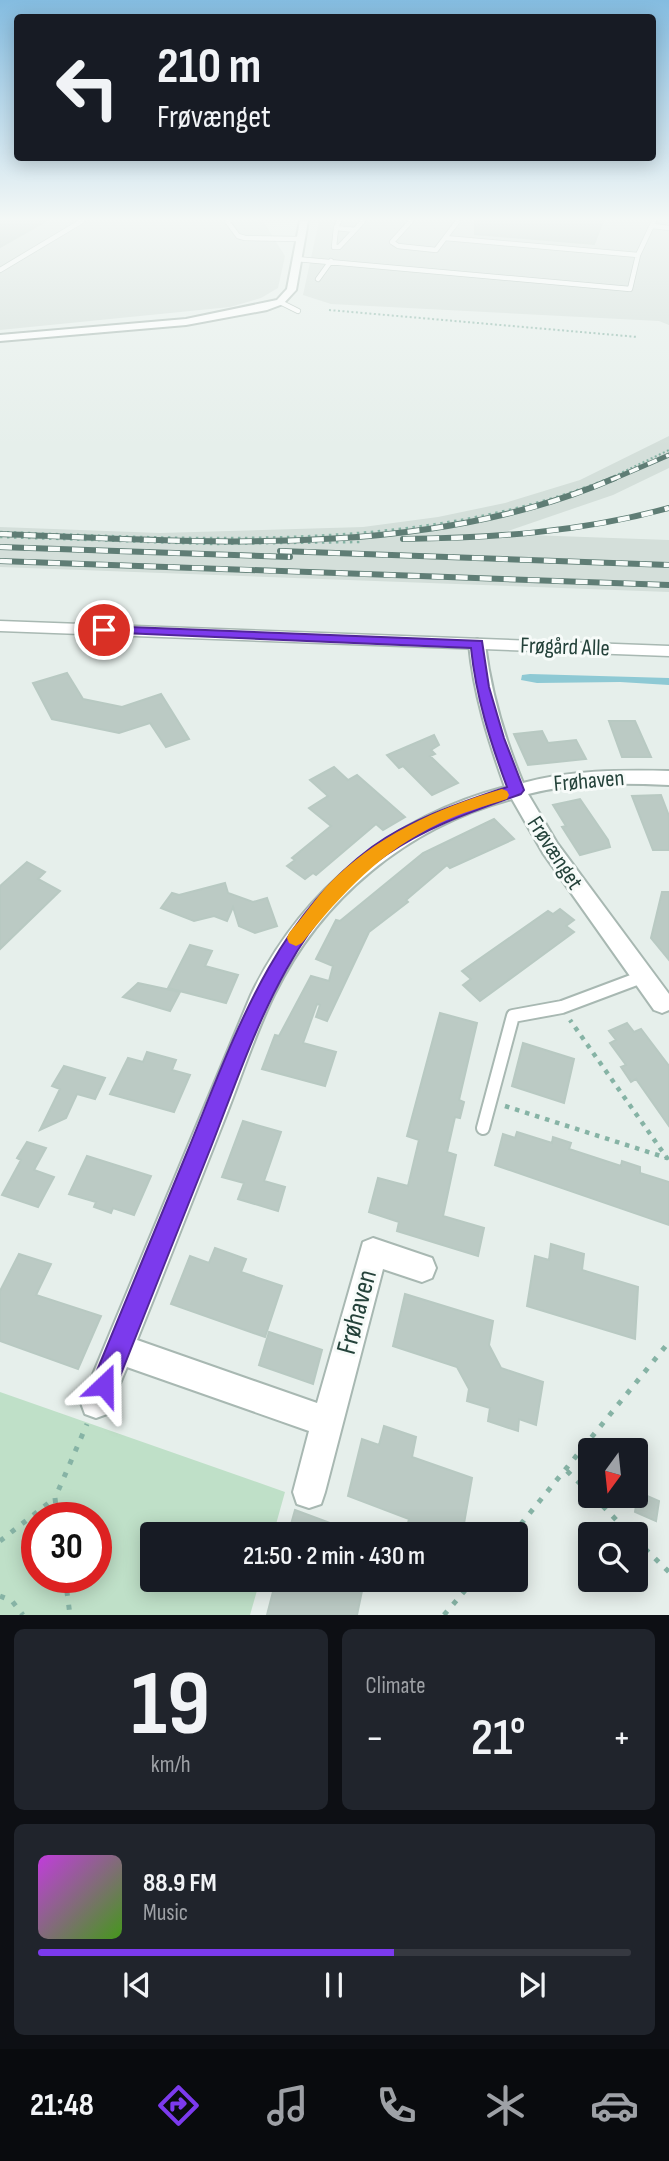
<!DOCTYPE html>
<html lang="en">
<head>
<meta charset="utf-8">
<style>
	:root { --surface:#171b24; --page:#20242c; --text:#f1f3f6; --muted:#9ea1a6; --line:#363941; --accent:#7c3aed }
	body { margin:0; font-family:"Sofia Sans Condensed",sans-serif; background:var(--page); color:var(--text); height:100vh; display:flex; flex-direction:column; font-size:26px; white-space:nowrap }
	* { box-sizing:border-box; margin:0 }
	p { font-size:23px; color:var(--muted) }
	.icon { flex:none; width:38px; height:38px; fill:none; stroke:currentColor; stroke-width:2; stroke-linecap:round; stroke-linejoin:round }
	.map { position:relative; height:1615px; overflow:hidden }
	.side { display:flex; flex-direction:column; gap:14px; padding:14px; background:#0d0f14; flex:1 }
	.side>* { flex:none }
	.banner { position:absolute; left:14px; top:14px; width:642px; height:147px; border-radius:7px; box-shadow:0 4px 18px #0003; background:#171b24; color:var(--text); overflow:hidden }
	.needle { width:46px; rotate:195deg }
	.buttons { position:absolute; left:578px; top:1438px; display:grid; gap:14px }
	.buttons a { display:grid; place-items:center; width:70px; height:70px; border-radius:7px; background:var(--surface); box-shadow:0 4px 18px #0003; font-size:35px }
	.speed { position:absolute; left:21px; top:1502px; display:flex; gap:14px; font-size:35px; font-weight:700; text-align:center }
	.speed>* { display:grid; place-content:center; width:91px; height:91px; border-radius:50%; background:var(--surface); box-shadow:0 4px 18px #0003; line-height:1 }
	.speed .limit { border:10px solid #d22; background:#fff; color:#111 }
	.pin { position:absolute; display:grid; place-items:center; width:60px; height:60px; color:#fff; margin:-30px; border:4px solid #fff; border-radius:50%; box-shadow:0 2px 7px #0007 }
	.me { position:absolute; width:77px; margin:-38px; rotate:23deg; stroke-linejoin:round; filter:drop-shadow(0 0 5px #0008) }
	.turn { display:flex; align-items:center; gap:24px; height:147px; padding:0 28px; font-size:32px }
	.turn .icon { width:91px; height:91px; stroke-width:2.5 }
	.turn b { display:block; font-size:49px; line-height:60px }
	.big { font-size:52px; font-weight:600; line-height:1.1 }
	.side .card { flex:1; display:flex; flex-direction:column; justify-content:center; gap:10px; min-width:0; padding:0 24px; border-radius:10px; background:var(--page) }
	.side .dial { align-items:center; gap:0 }
	.dial b { font-size:91px; line-height:1 }
	.song { display:flex; align-items:center; gap:21px }
	.cover { width:84px; height:84px; border-radius:10px; background:linear-gradient(135deg,hsl(290 70% 55%),hsl(100 70% 35%)) }
	.played { height:7px; border-radius:4px; background:linear-gradient(90deg,var(--accent) 60%,var(--line) 60%) }
	.keys { display:flex; justify-content:space-around; direction:ltr }
	.heat { display:flex; justify-content:space-between; align-items:center; font-size:38px; direction:ltr }
	.side .tiles { flex:1; display:grid; gap:14px; grid-template-columns:1fr 1fr }
	.card:last-child { grid-column:span 2 }
	.trip { position:absolute; left:140px; top:1522px; width:388px; height:70px; border-radius:7px; background:var(--surface); box-shadow:0 4px 18px #0003; font-weight:600; line-height:70px; text-align:center }
	.tab-bar { display:flex; height:112px; justify-content:space-around; align-items:center; background:#090b0e; color:var(--muted) }
	.tab-bar .icon { width:49px; height:49px }
	.tab-bar .selected { color:var(--accent) }
	.tab-bar b { font-size:32px; color:var(--text) }
	.map>svg:first-child { display:block }
</style>
</head>
<body>
<div class="map">
<svg width="669" height="1615" viewBox="0 0 669 1615">
	<rect width="100%" height="100%" fill="#e6efeb"/>
	<path fill="#d4dfda" d="M0,221H263L285,256L278,288L261,298L230,307L0,330Z
		M319,221H669V325L659,321L331,304L303,295Z
		M669,436V468L613,495L499,534L669,540V592L0,567V527L160,533L363,527L438,517L505,503L580,480Z"/>
	<path fill="#bfe0c8" fill-rule="evenodd" d="M0,1392L285,1492L273,1535H152V1580H260L250,1615H0ZM37,1517H96V1577H37Z"/>
	<path fill="#8ec9d4" d="M530,674L669,678V685L620,682L537,683L521,680L522,675Z"/>
	<path fill="#bbcac4" stroke="#b8c9c2" stroke-width="2" d="M0,221H46L0,247Z
		M475,221H603L594,244L475,234Z
		M67,673L83,699L122,707L161,694L189,739L166,747L150,723L119,733L52,719L33,683Z
		M609,721H635L651,757H622Z
		M542,731L548,743L576,740L586,759L528,765L514,734Z
		M434,735L439,745L431,750L435,754L430,756L458,783L432,795L403,766L399,768L387,755Z
		M334,767L348,780L357,775L405,817L383,830L376,824L316,875L313,873L305,879L287,866L295,860L292,858L331,826L309,808L328,796L310,780Z
		M661,795L669,816V850H653L632,796Z
		M580,799L608,840L610,847L580,855L562,827L566,826L553,805Z
		M494,819L514,839L450,868L447,865L406,900L408,902L369,932L327,1021L316,1017L320,1005L317,1004L303,1043L336,1052L325,1086L262,1069L275,1035L279,1036L311,976L329,981L333,966L316,959L336,920L340,921L423,853Z
		M27,862L45,872L38,879L60,891L0,949V886Z
		M225,883L228,893L253,902L267,898L277,926L255,933L239,926L233,907L227,921L214,916L194,921L161,908L172,893L179,895Z
		M662,892H669V960L651,938Z
		M560,909L574,920L566,926L574,932L480,1001L463,985L471,979L462,971L548,911L553,914Z
		M190,945L212,951L205,966L238,975L226,1003L168,988Z
		M138,983L180,992L170,1011L123,997Z
		M440,1013L477,1023L459,1100L464,1102L460,1118L455,1117L447,1152L456,1155L443,1216L484,1228L478,1256L397,1231L399,1222L369,1212L378,1178L408,1186L419,1140L407,1136Z
		M627,1023L634,1032L641,1029L669,1066V1126L636,1079L631,1082L621,1067L626,1065L610,1043L616,1040L609,1031Z
		M523,1043L574,1059L564,1103L512,1086Z
		M147,1052L176,1060L172,1070L190,1075L174,1112L110,1094L128,1058L143,1062Z
		M64,1066L105,1078L95,1099L77,1094L66,1118L40,1130L60,1089L52,1086Z
		M243,1121L281,1132L264,1181L285,1187L278,1211L238,1199L244,1183L222,1177Z
		M517,1132L552,1143L553,1137L571,1143L569,1149L621,1166L622,1161L640,1167V1173L669,1182V1225L495,1165L503,1134L515,1138Z
		M27,1142L46,1148L34,1170L54,1177L38,1207L2,1195L21,1160L17,1158Z
		M87,1156L151,1176L134,1215L113,1208L111,1213L94,1207L96,1202L69,1194Z
		M551,1244L584,1254L582,1270L638,1287L635,1339L527,1306L535,1256L549,1260Z
		M215,1248L246,1259L241,1272L282,1286L265,1337L171,1304L190,1256L209,1263Z
		M19,1254L51,1264L36,1295L101,1316L78,1369L0,1341V1291Z
		M405,1294L493,1321L489,1345L501,1368L543,1382L536,1425L519,1419L518,1431L488,1421L490,1408L467,1401L469,1389L457,1367L393,1346Z
		M269,1332L322,1350L313,1384L259,1365Z
		M384,1426L416,1437L412,1457L472,1478L462,1535H405L409,1519L348,1496L362,1439L379,1445Z
		M638,1492L659,1501L656,1521L635,1512Z
		M295,1510L357,1533L356,1535H288Z
		M276,1580H348L363,1586L357,1615H267Z"/>
	<g fill="none" stroke-linecap="round" stroke-linejoin="round">
		<g stroke="#a8b8b2" stroke-width="6">
			<path id="service-far1" d="M227,221L238,236L245,238L300,239
				M339,221L336,228L355,230L363,221
				M411,221L392,242L398,246L436,250L445,238
				M458,221L445,238L638,255L654,221
				M653,226L669,228
				M336,228L334,247H339L355,230
				M296,259L630,289L638,255
				M0,270L82,221
				M318,279L331,261
				M280,302L298,311"/>
		</g>
		<g stroke="#a8b8b2" stroke-width="16">
			<path id="service" d="M483,1128L513,1016L562,1007L642,977"/>
		</g>
		<g stroke="#a8b8b2" stroke-width="4">
			<path id="minor" d="M300,221H308L296,290L283,304L267,310L186,325L0,341V335L186,319L277,300L287,289Z
				M477,639L485,644C491,693 504,737 523,783C570,770 620,770 669,771V785C622,783 574,782 528,794L557,843L669,994V1010L662,1013L654,1010L543,853L512,799C407,827 321,898 274,995C254,1036 240,1081 223,1123C194,1196 166,1268 137,1340L317,1403L363,1242L373,1238L432,1258L436,1268L432,1278L422,1282L383,1269L325,1492L321,1504L309,1508L297,1504L293,1492L309,1431L127,1367L107,1414L96,1418L85,1414L81,1403L251,995C302,889 392,817 505,787C488,739 474,695 469,644Z"/>
		</g>
		<g stroke="#a8b8b2" stroke-width="3">
			<path id="tertiary" d="M0,621L669,646V656L0,631Z"/>
		</g>
		<path stroke="#86b3a5" stroke-width="2" stroke-dasharray="2 2.5" stroke-linecap="butt" d="M329,310L638,337
			M606,480L669,450"/>
		<path stroke="#86b3a5" stroke-width="2.5" stroke-dasharray="2.5 4.5" stroke-linecap="butt" d="M0,532C198,539 422,554 610,478
			M0,537L210,544L361,542"/>
		<path stroke="#86b3a5" stroke-width="4.5" stroke-dasharray="4.5 6" stroke-linecap="butt" d="M505,1106L667,1158L570,1020"/>
		<path stroke="#86b3a5" stroke-width="5" stroke-dasharray="5 9" stroke-linecap="butt" d="M567,1471L590,1493
			M593,1496L631,1535
			M57,1517L55,1498L87,1424
			M512,1535L669,1342
			M635,1539L669,1572
			M0,1541L55,1498
			M65,1577L70,1615
			M0,1596L12,1601L23,1615
			M444,1615L474,1580"/>
		<use href="#service-far1" stroke="#fff" stroke-width="4.5"/>
		<use href="#service" stroke="#fff" stroke-width="12"/>
		<use href="#minor" fill="#fff" fill-rule="evenodd"/>
		<use href="#tertiary" fill="#fff" fill-rule="evenodd"/>
		<g stroke="#5f7d75" stroke-width="5">
			<path id="rail-far1" d="M611,480L669,455"/>
		</g>
		<g stroke="#5f7d75" stroke-width="6">
			<path id="rail" d="M0,534C200,542 427,560 615,478
				M403,539C494,538 581,532 669,508
				M0,547L290,557
				M280,551L669,565
				M0,561L669,585"/>
		</g>
		<use href="#rail-far1" stroke="#f7fbf9" stroke-width="3.5" stroke-dasharray="10" stroke-linecap="butt"/>
		<use href="#rail" stroke="#f7fbf9" stroke-width="4.5" stroke-dasharray="12" stroke-linecap="butt"/>
	</g>
	<linearGradient id="sky" x2="0" y2="1"><stop stop-color="#84bce0"/><stop offset="0.49" stop-color="#f4f8f6"/><stop offset="1" stop-color="#f4f8f6" stop-opacity="0"/></linearGradient>
	<rect width="669" height="447" fill="url(#sky)"/>
	<path fill="#7c3aed" stroke="#51269a" stroke-width="2" d="M104,626L482,641L489,687L504,738L524,790L521,794C474,811 428,826 386,855C288,922 252,1042 211,1147C178,1229 146,1312 113,1394L104,1398L95,1394L91,1385C123,1307 156,1228 188,1150C233,1040 272,921 372,847C413,818 460,803 507,787C490,741 476,697 471,648L100,632V627Z"/>
	<path fill="#f59e0b" d="M502,789L507,791L509,795L507,799C485,806 461,813 440,823C381,851 342,893 302,943L296,946L289,943L287,938L289,933C302,918 314,901 327,886C374,837 437,808 502,789Z"/>
	<g text-anchor="middle" dominant-baseline="central" stroke-width="6" stroke-linejoin="round" paint-order="stroke">
		<g font-size="23" fill="#24423a" stroke="#f7fbf9">
			<text transform="translate(565 647) rotate(2)">Frøgård Alle</text>
			<text transform="translate(589 781) rotate(-5)">Frøhaven</text>
			<text transform="translate(555 853) rotate(57)">Frøvænget</text>
		</g>
		<g font-size="28" fill="#24423a" stroke="#f7fbf9">
			<text transform="translate(357 1312) rotate(-75)">Frøhaven</text>
		</g>
	</g>
</svg>
<div class="buttons">
<a><svg class="needle" viewBox="-14 -14 28 28"><path d="M0-13l5 13h-10z" fill="#e53935"/><path d="M0 13l5-13h-10z" fill="#9ea1a6"/></svg></a>
<a><svg class="icon" aria-label="search" viewBox="0 0 24 24"><circle cx="10" cy="10" r="6"/><path d="M15 15l6 6"/></svg></a>
</div>
<div class="speed"><div class="limit">30</div></div>
<div class="pin" style="left:104px;top:630px;background:#d93025"><svg class="icon" aria-label="arrive" viewBox="0 0 24 24"><path d="M6 21V4h12l-3 4 3 4H6"/></svg></div>
<svg class="me" style="left:104px;top:1385px" viewBox="-20 -20 40 40"><path d="M0-17L14 15 0 8-14 15z" fill="#7c3aed" stroke="#fff" stroke-width="4"/></svg>
<div class="trip">21:50 · 2 min · 430 m</div>
<div class="banner">
<div class="turn"><svg class="icon" aria-label="left" viewBox="0 0 24 24"><path d="M17 20v-9H6M10 6l-5 5 5 5"/></svg><div><b>210 m</b>Frøvænget</div></div>
</div>
</div>
<section class="side">
<div class="tiles">
<div class="card dial"><b>19</b><p>km/h</p></div>
<div class="card"><p>Climate</p>
<div class="heat"><a>−</a><b class="big">21°</b><a>+</a></div>
</div>
<div class="card">
<div class="song"><i class="cover"></i><div><b>88.9 FM</b><p>Music</p></div></div>
<div class="played"></div>
<div class="keys"><svg class="icon" aria-label="previous" viewBox="0 0 24 24"><path d="M18 5L8 12l10 7zM5 5v14"/></svg><svg class="icon" aria-label="pause" viewBox="0 0 24 24"><path d="M8 5v14M16 5v14"/></svg><svg class="icon" aria-label="next" viewBox="0 0 24 24"><path d="M6 5l10 7-10 7zM19 5v14"/></svg></div>
</div>
</div>
</section>
<nav class="tab-bar">
<b>21:48</b>
<svg class="icon selected" aria-label="directions" viewBox="0 0 24 24"><path d="M12 3l9 9-9 9-9-9zM9 14v-3h6M13 9l2 2-2 2"/></svg>
<svg class="icon" aria-label="music" viewBox="0 0 24 24"><path d="M9 18V5l10-2v13"/><circle cx="6" cy="18" r="3"/><circle cx="16" cy="16" r="3"/></svg>
<svg class="icon" aria-label="phone" viewBox="0 0 24 24"><path d="M5 4h4l2 5-3 2q2 4 5 5l2-3 5 2v4C11 20 4 13 5 4z"/></svg>
<svg class="icon" aria-label="climate" viewBox="0 0 24 24"><path d="M12 3v18M4 7l16 10M4 17L20 7"/></svg>
<svg class="icon" aria-label="car" viewBox="0 0 24 24"><path d="M5 17H2v-5l4-1 3-4h7l3 4 3 1v5h-3M9 17h6M6 11h13"/><circle cx="7" cy="17" r="2"/><circle cx="17" cy="17" r="2"/></svg>
</nav>
</body>
</html>
